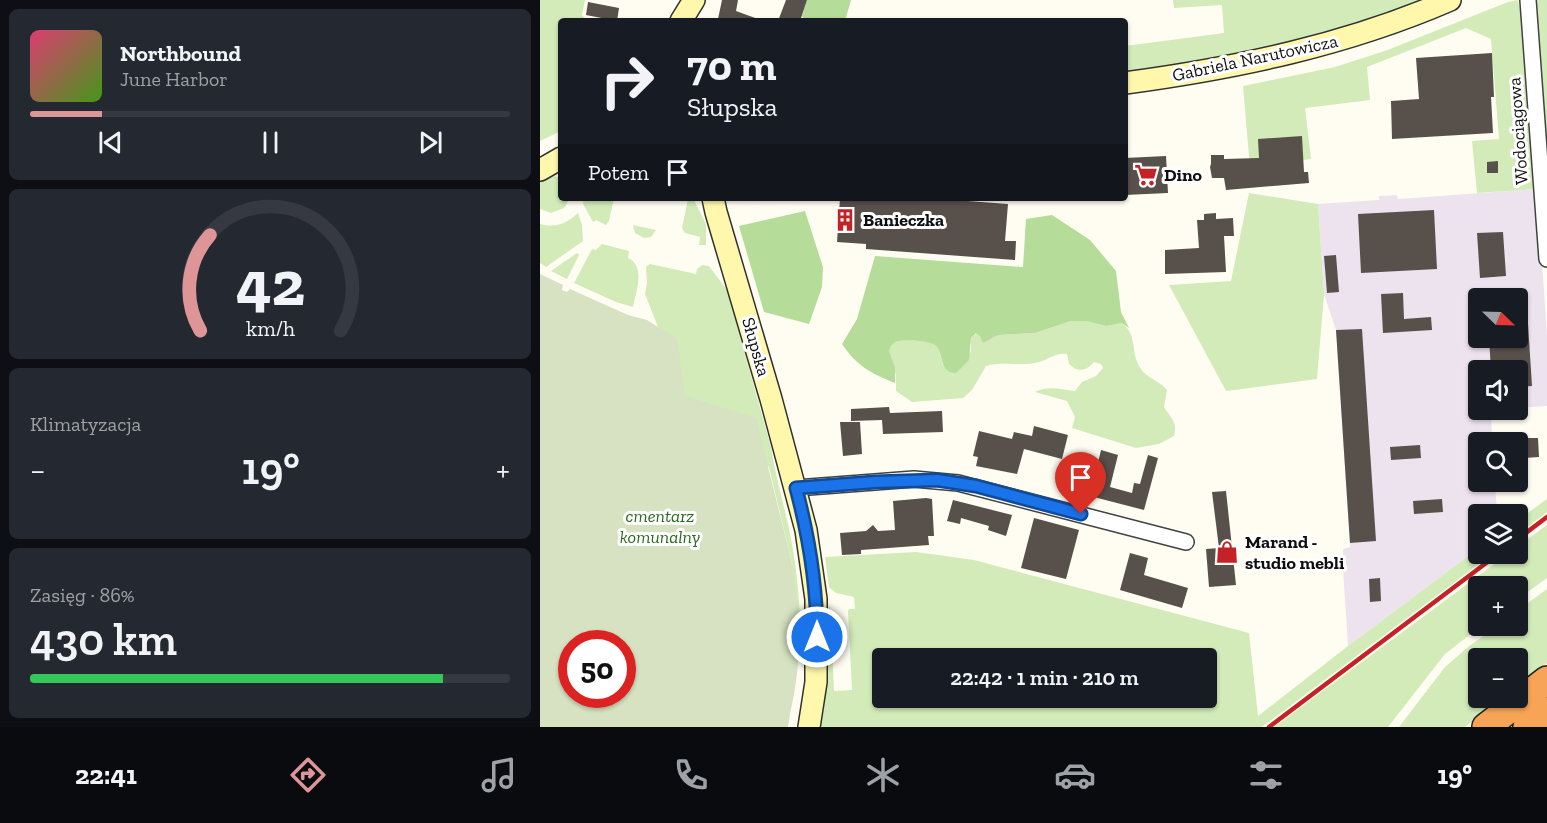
<!DOCTYPE html>
<html lang="pl">
<head>
<meta charset="utf-8">
<style>
	:root { --surface:#171b24; --page:#242831; --text:#f1f3f6; --muted:#9ea1a6; --line:#363941; --accent:#dd9598 }
	body { margin:0; font-family:"Zilla Slab",serif; background:var(--page); color:var(--text); height:100vh; display:flex; flex-direction:column; font-size:22px; white-space:nowrap }
	* { box-sizing:border-box; margin:0 }
	p { font-size:20px; color:var(--muted) }
	.icon { flex:none; width:33px; height:33px; fill:none; stroke:currentColor; stroke-width:2; stroke-linecap:round; stroke-linejoin:round }
	.map { position:relative; flex:1; overflow:hidden }
	.details { display:flex; flex-direction:column; gap:9px; padding:9px; background:#0d0f14; width:540px }
	.details>* { flex:none }
	.hud { position:absolute; left:18px; top:18px; width:570px; height:183px; border-radius:6px; box-shadow:0 2px 4px #0004; background:#171b24; color:var(--text); overflow:hidden }
	.needle { width:39px; rotate:113deg }
	.fabs { position:absolute; left:928px; top:288px; display:grid; gap:12px }
	.fabs a { display:grid; place-items:center; width:60px; height:60px; border-radius:6px; background:var(--surface); box-shadow:0 2px 4px #0004; font-size:30px }
	.speed { position:absolute; left:18px; top:630px; display:flex; gap:12px; font-size:30px; font-weight:700; text-align:center }
	.speed>* { display:grid; place-content:center; width:78px; height:78px; border-radius:50%; background:var(--surface); box-shadow:0 2px 4px #0004; line-height:1 }
	.speed .limit { border:9px solid #d22; background:#fff; color:#111 }
	.pin { position:absolute; display:grid; place-items:center; width:51px; height:51px; color:#fff; margin:-62px -26px; border-radius:50% 50% 50% 0; rotate:-45deg; box-shadow:0 0 6px #0007 }
	.pin .icon { rotate:45deg }
	.me { position:absolute; width:66px; margin:-33px; rotate:0deg; stroke-linejoin:round; filter:drop-shadow(0 0 4px #0008) }
	.turn { display:flex; align-items:center; gap:21px; height:126px; padding:0 30px; font-size:27px }
	.turn .icon { width:78px; height:78px; stroke-width:2.5 }
	.turn b { display:block; font-size:42px; line-height:51px }
	.then { display:flex; align-items:center; height:57px; padding:0 30px; background:#0003; gap:12px; font-size:22px }
	.big { font-size:45px; font-weight:600; line-height:1.1 }
	.details .tile { flex:1; display:flex; flex-direction:column; justify-content:center; gap:9px; min-width:0; padding:0 21px; border-radius:9px; background:var(--page) }
	.details .dial { align-items:center; gap:0 }
	.dial svg { height:156px; overflow:visible; fill:none; stroke:var(--line); stroke-width:7; stroke-linecap:round; text-anchor:middle }
	.dial text { fill:var(--text); stroke:none }
	.song { display:flex; align-items:center; gap:18px }
	.cover { width:72px; height:72px; border-radius:9px; background:linear-gradient(135deg,hsl(340 70% 55%),hsl(100 70% 35%)) }
	.played { height:6px; border-radius:3px; background:linear-gradient(90deg,var(--accent) 15%,var(--line) 15%) }
	.keys { display:flex; justify-content:space-around; direction:ltr }
	.heat { display:flex; justify-content:space-between; align-items:center; font-size:33px; direction:ltr }
	.charge { height:9px; border-radius:4px; background:linear-gradient(90deg,#34c759 86%,var(--line) 0) }
	.trip { position:absolute; left:332px; top:648px; width:345px; height:60px; border-radius:6px; background:var(--surface); box-shadow:0 2px 4px #0004; font-weight:600; line-height:60px; text-align:center }
	.tab-bar { display:flex; height:96px; justify-content:space-around; align-items:center; background:#090b0e; color:var(--muted) }
	.tab-bar .icon { width:42px; height:42px }
	.tab-bar .active { color:var(--accent) }
	.tab-bar b { font-size:27px; color:var(--text) }
	main { display:flex; flex:1; min-height:0 }
	.map>svg:first-child { display:block }
</style>
</head>
<body>
<main>
<section class="details">
<div class="tile">
<div class="song"><i class="cover"></i><div><b>Northbound</b><p>June Harbor</p></div></div>
<div class="played"></div>
<div class="keys"><svg class="icon" aria-label="previous" viewBox="0 0 24 24"><path d="M18 5L8 12l10 7zM5 5v14"/></svg><svg class="icon" aria-label="pause" viewBox="0 0 24 24"><path d="M8 5v14M16 5v14"/></svg><svg class="icon" aria-label="next" viewBox="0 0 24 24"><path d="M6 5l10 7-10 7zM19 5v14"/></svg></div>
</div>
<div class="tile dial"><svg viewBox="0 0 100 80">
<path d="M14 69A42 42 0 1 1 86 69"/>
<path d="M14 69A42 42 0 0 1 19 20" stroke="#dd9598"/>
<text x="50" y="56" font-size="32" font-weight="700">42</text>
<text x="50" y="72" font-size="11">km/h</text>
</svg></div>
<div class="tile"><p>Klimatyzacja</p>
<div class="heat"><a>−</a><b class="big">19°</b><a>+</a></div>
</div>
<div class="tile"><p>Zasięg · 86%</p><b class="big">430 km</b><div class="charge"></div></div>
</section>
<div class="map">
<svg width="1007" height="727" viewBox="0 0 1007 727">
	<rect width="100%" height="100%" fill="#fffdf1"/>
	<path fill="#ede3ee" fill-rule="evenodd" d="M997,189L1007,335V406L978,408V370H939V410H951L952,442H939V482H955L957,514H939V548L808,646L803,569V549L810,547L796,330L784,294L778,204L839,200V196L857,195L858,199ZM939,298H978V338H939Z"/>
	<path fill="#d2ebb9" fill-rule="evenodd" d="M0,0H45L42,15L47,21H21V131L0,141Z
		M633,0H892L749,47L585,75V46L684,33L682,5L634,8Z
		M978,0L982,19L988,106L997,189L937,193L932,141L959,139L951,39L926,28L827,67L830,100L765,108L771,159L710,168L703,86L795,67L845,51L968,2Z
		M994,0H1007V185Z
		M14,176L21,178V198H30L24,208L11,213L0,209V182Z
		M709,193L778,204L784,294L777,379L686,391L629,285L691,281Z
		M44,198H74L69,221L66,225L56,220L53,222L43,204Z
		M146,198H153L166,224V245H159L160,237L145,233L142,228L148,199Z
		M38,213L42,225L43,241L6,267L0,263V224C16,228 26,224 38,213Z
		M93,225L116,230L111,237L104,238L95,233Z
		M62,244L89,251L88,258C106,266 96,292 93,307L76,302L34,283L52,249L56,250Z
		M37,253L39,255L27,279L11,271Z
		M110,264L156,274L157,269L162,265L169,266L187,290L231,447C236,480 246,511 252,544C257,571 259,599 261,628L259,627L251,559L229,467L145,396L105,294L107,283L106,267Z
		M531,321H546L566,326L582,323C597,334 591,351 599,366C605,378 619,380 627,390L624,407C631,418 638,423 634,436L619,444L596,448L532,428L535,417L527,401L495,392C509,385 521,390 535,391L542,382L556,376L563,368L561,364L554,362C546,371 538,373 529,364L527,354C516,352 509,359 499,362C482,367 463,361 446,366L432,390L423,398L372,402L356,391V375L348,351C350,347 353,342 358,340C362,339 389,341 393,343C400,348 401,358 403,365L431,352V338L437,333L448,340L458,335L495,333Z
		M1007,499V512L978,534V520Z
		M1007,525V578L978,599V586H939V626H941L905,654L848,727H734L968,554H978V546Z
		M939,548V554H952L722,727H277L284,614L290,606L294,691L312,690L308,611L309,609H315L314,597L296,593L289,587L285,557L376,552L434,560L709,633L718,716L808,646ZM342,658H666V698H342Z
		M1007,589V663L978,686V658H939V698H963L925,727H859L905,667L928,647L957,626H978V610Z"/>
	<path fill="#b5dc98" d="M267,0H311L305,21H265L262,16Z
		M265,211L283,267L282,287L269,324L224,312L199,226Z
		M512,215L550,240L576,271L581,312L589,328L582,323L566,326L546,321H531L495,333L458,335L443,343L440,336L436,333L431,338L429,360L416,373C398,372 405,354 395,345C391,341 363,339 358,341C353,342 350,347 349,351L355,368V383C330,373 317,366 302,344L317,319L335,256L483,267L486,219Z"/>
	<path fill="#d6e2c1" fill-rule="evenodd" d="M0,274L23,285L22,290L27,292L30,289L88,315L107,320L137,339L145,396L216,418L251,559C256,593 261,627 258,662C257,684 251,706 248,727H0ZM32,644H82V694H32Z"/>
	<path fill="#58504b" d="M182,0H198L196,11L218,19V21H186L178,19Z
		M246,0H267L260,21H238Z
		M48,2L79,8L77,21L46,15Z
		M952,53L954,97H951L953,133L852,139L851,101L879,99L876,58Z
		M762,136L764,172H768L769,183L686,190L684,178H672L670,167L671,164V155H684V159L719,158L718,139Z
		M626,156L628,193L585,195V158Z
		M958,161V173H947V162Z
		M300,198H387L468,204L465,241H476L475,260L326,249V244L297,242Z
		M894,210L897,269L821,273L818,214Z
		M676,213V219L693,218L694,236H684L686,272L625,274V250L659,248L657,220H664V214Z
		M963,232L966,276L940,278L937,233Z
		M796,255L799,292L787,293L784,256Z
		M863,293L864,319L891,317L892,330L843,333L841,294Z
		M987,308L992,386L978,387V370H951L949,338H978V309Z
		M822,329L836,541L810,543L796,330Z
		M349,407L350,413L402,411L403,432L343,434L342,420L311,421V409Z
		M300,422H320L322,454L303,456Z
		M494,426L528,435L522,459L484,449L477,474L436,466L438,457L433,456L439,431L472,439L474,432L492,436Z
		M983,438H998L999,457L984,458Z
		M880,445L881,458L851,460L850,447Z
		M561,450L578,455L570,487L592,493L594,483L600,484L608,455L618,458L604,510L519,488L524,467L555,475Z
		M686,491L696,585L669,587L666,549L679,548L672,492Z
		M386,498L392,499L394,536H388L389,545L321,550V554L302,555L300,533L326,531L333,525L338,531L355,530L353,501Z
		M902,499L903,512L874,514L873,501Z
		M413,500L472,515L466,536L448,530L449,526L421,518L420,524L407,521Z
		M494,518L539,530L526,579L481,568Z
		M590,553L608,558L604,575L648,588L642,608L580,590Z
		M840,578L841,601L830,602L829,579Z"/>
	<g fill="none" stroke-linecap="round" stroke-linejoin="round">
		<g stroke="#424242" stroke-width="18">
			<path id="street" d="M988,0L1007,259
				M256,488L374,479L418,483L646,542"/>
		</g>
		<g stroke="#313131" stroke-width="24">
			<path id="secondary" d="M141,21L154,0
				M585,83C697,68 806,45 910,0
				M0,170L21,158
				M173,198L176,212L231,399L266,530L276,599V682L269,727"/>
		</g>
		<g stroke="#202020" stroke-width="30">
			<path id="highway" d="M946,727L1007,680
				M987,727L1007,711"/>
		</g>
		<use href="#street" stroke="#fff" stroke-width="15"/>
		<use href="#secondary" stroke="#fff8ac" stroke-width="21"/>
		<use href="#highway" stroke="#f8a456" stroke-width="27"/>
		<path stroke="#c42226" stroke-width="4.5" d="M978,539L1007,517
			M729,727L958,554"/>
	</g>
	<g fill="none" stroke-linecap="round" stroke-linejoin="round">
		<g stroke="#114b97" stroke-width="15">
			<path id="route" d="M277,637C277,586 269,537 256,488L335,482L397,480L436,486L541,514"/>
		</g>
		<use href="#route" stroke="#1a73e8" stroke-width="10"/>
	</g>
	<defs>
		<g id="supermarket-bare" transform="scale(1.8)"><path d="M-6-5.5h2.5l.6 2H6L4.5 2H-2.5L-4.4-4H-6ZM-1.5 3.2a1.3 1.3 0 1 0 .1 0ZM3 3.2a1.3 1.3 0 1 0 .1 0Z" fill="#c42226" stroke="#fff" stroke-width="2.5" paint-order="stroke"/></g>
		<g id="building-bare" transform="scale(1.8)"><path d="M-4-6H4V6H1V3H-1V6H-4ZM-2.5-4.3h1.7v1.8h-1.7ZM.8-4.3h1.7v1.8H.8ZM-2.5-1h1.7V.8h-1.7ZM.8-1h1.7V.8H.8Z" fill="#c42226" stroke="#fff" stroke-width="2.5" paint-order="stroke"/></g>
		<g id="shop-bare" transform="scale(1.8)"><path d="M-5-2.5h2.3a2.7 3.5 0 0 1 5.4 0H5L5.5 6h-11ZM-1.5-2.5h3a1.5 2.3 0 0 0-3 0Z" fill="#c42226" stroke="#fff" stroke-width="2.5" paint-order="stroke"/></g>
	</defs>
	<g fill-rule="evenodd">
		<use href="#supermarket-bare" x="606" y="175"/>
		<use href="#building-bare" x="305" y="220"/>
		<use href="#shop-bare" x="687" y="552"/>
	</g>
	<g text-anchor="middle" dominant-baseline="central" stroke-width="6" stroke-linejoin="round" paint-order="stroke">
		<g font-size="18" fill="#0f0f0f" stroke="#fff">
			<text transform="translate(715 58) rotate(-12)">Gabriela Narutowicza</text>
			<text transform="translate(978 131) rotate(-94)">Wodociągowa</text>
			<text transform="translate(216 347) rotate(74)">Słupska</text>
		</g>
		<g font-size="18" font-weight="bold" fill="#0f0f0f" stroke="#fff" text-anchor="start">
			<text x="624" y="175">Dino</text>
			<text x="323" y="220">Banieczka</text>
			<text x="705" y="542">Marand -<tspan x="705" dy="21">studio mebli</tspan></text>
		</g>
		<g font-size="18" font-style="italic" fill="#2a691d" stroke="#fff">
			<text x="120" y="516">cmentarz<tspan x="120" dy="21">komunalny</tspan></text>
		</g>
	</g>
</svg>
<div class="fabs">
<a><svg class="needle" viewBox="-14 -14 28 28"><path d="M0-13l5 13h-10z" fill="#e53935"/><path d="M0 13l5-13h-10z" fill="#9ea1a6"/></svg></a>
<a><svg class="icon" aria-label="sound" viewBox="0 0 24 24"><path d="M4 9h4l5-4v14l-5-4H4zM17 9q2 3 0 6"/></svg></a>
<a><svg class="icon" aria-label="search" viewBox="0 0 24 24"><circle cx="10" cy="10" r="6"/><path d="M15 15l6 6"/></svg></a>
<a><svg class="icon" aria-label="layers" viewBox="0 0 24 24"><path d="M12 4l9 5-9 5-9-5zM3 14l9 5 9-5"/></svg></a>
<a>+</a>
<a>−</a>
</div>
<div class="speed"><div class="limit">50</div></div>
<div class="pin" style="left:541px;top:514px;background:#d93025"><svg class="icon" aria-label="arrive" viewBox="0 0 24 24"><path d="M6 21V4h12l-3 4 3 4H6"/></svg></div>
<svg class="me" style="left:277px;top:637px" viewBox="-20 -20 40 40"><circle r="17" fill="#1a73e8" stroke="#fff" stroke-width="3"/><path d="M0-11L8 9 0 5-8 9z" fill="#fff"/></svg>
<div class="trip">22:42 · 1 min · 210 m</div>
<div class="hud">
<div class="turn"><svg class="icon" aria-label="right" viewBox="0 0 24 24"><path d="M7 20v-9h11M14 6l5 5-5 5"/></svg><div><b>70 m</b>Słupska</div></div>
<div class="then">Potem<svg class="icon" aria-label="arrive" viewBox="0 0 24 24"><path d="M6 21V4h12l-3 4 3 4H6"/></svg></div>
</div>
</div>
</main>
<nav class="tab-bar">
<b>22:41</b>
<svg class="icon active" aria-label="directions" viewBox="0 0 24 24"><path d="M12 3l9 9-9 9-9-9zM9 14v-3h6M13 9l2 2-2 2"/></svg>
<svg class="icon" aria-label="music" viewBox="0 0 24 24"><path d="M9 18V5l10-2v13"/><circle cx="6" cy="18" r="3"/><circle cx="16" cy="16" r="3"/></svg>
<svg class="icon" aria-label="phone" viewBox="0 0 24 24"><path d="M5 4h4l2 5-3 2q2 4 5 5l2-3 5 2v4C11 20 4 13 5 4z"/></svg>
<svg class="icon" aria-label="climate" viewBox="0 0 24 24"><path d="M12 3v18M4 7l16 10M4 17L20 7"/></svg>
<svg class="icon" aria-label="car" viewBox="0 0 24 24"><path d="M5 17H2v-5l4-1 3-4h7l3 4 3 1v5h-3M9 17h6M6 11h13"/><circle cx="7" cy="17" r="2"/><circle cx="17" cy="17" r="2"/></svg>
<svg class="icon" aria-label="filters" viewBox="0 0 24 24"><path d="M4 7h16M4 17h16"/><circle cx="9" cy="7" r="2"/><circle cx="15" cy="17" r="2"/></svg>
<b>19°</b>
</nav>
</body>
</html>
